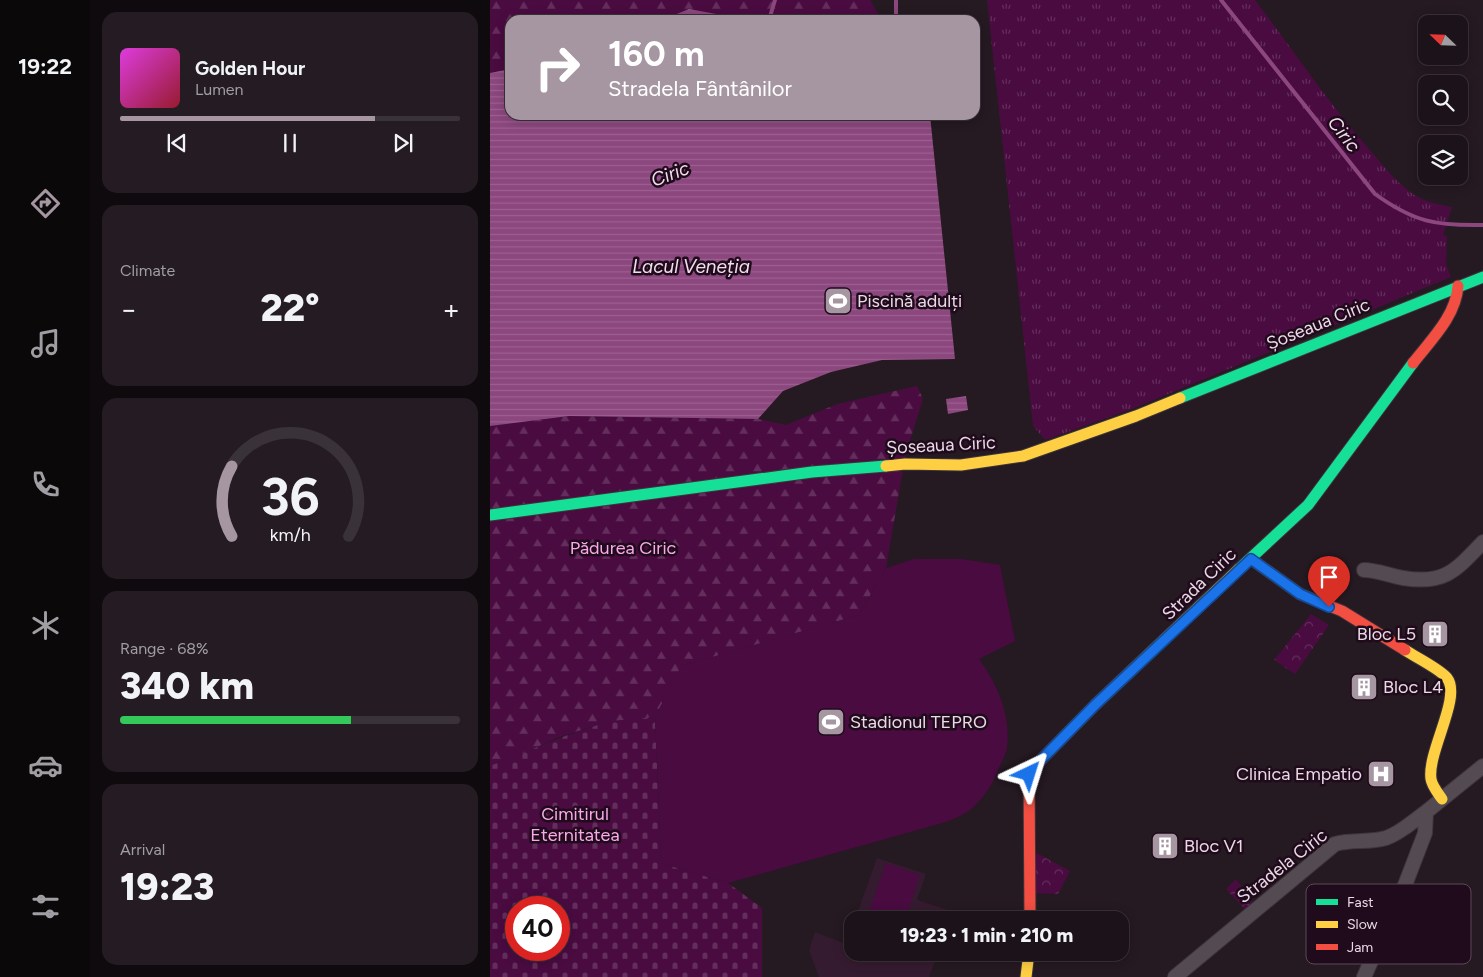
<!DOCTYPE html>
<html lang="en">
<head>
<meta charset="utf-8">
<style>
	:root { --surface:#1c131a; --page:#251c23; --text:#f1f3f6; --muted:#a09ea2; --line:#3a3239; --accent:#a596a1 }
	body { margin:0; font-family:Figtree,sans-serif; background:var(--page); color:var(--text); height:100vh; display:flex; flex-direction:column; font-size:19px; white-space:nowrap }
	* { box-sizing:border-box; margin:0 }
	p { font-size:16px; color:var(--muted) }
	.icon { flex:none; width:28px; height:28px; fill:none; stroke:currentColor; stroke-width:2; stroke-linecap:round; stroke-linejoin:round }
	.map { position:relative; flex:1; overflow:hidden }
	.sheet { display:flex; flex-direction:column; gap:12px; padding:12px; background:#0f0a0e; width:400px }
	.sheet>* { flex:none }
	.guide { position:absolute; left:15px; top:15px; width:475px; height:105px; border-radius:15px; box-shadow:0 2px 12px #0003,0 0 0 1px var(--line); background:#a596a1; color:#fff; overflow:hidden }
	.needle { width:32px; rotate:293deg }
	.controls { position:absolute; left:928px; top:15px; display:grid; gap:10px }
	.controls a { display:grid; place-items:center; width:50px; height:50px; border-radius:10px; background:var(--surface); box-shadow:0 2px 12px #0003,0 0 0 1px var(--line); font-size:25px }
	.speed { position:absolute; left:15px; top:896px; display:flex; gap:10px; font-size:25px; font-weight:700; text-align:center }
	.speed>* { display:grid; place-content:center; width:65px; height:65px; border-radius:50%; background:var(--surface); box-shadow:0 2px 12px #0003,0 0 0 1px var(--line); line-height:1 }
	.speed .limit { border:8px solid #d22; background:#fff; color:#111 }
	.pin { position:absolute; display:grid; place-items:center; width:42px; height:42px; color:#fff; margin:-51px -21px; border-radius:50% 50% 50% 0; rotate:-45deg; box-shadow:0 0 5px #0007 }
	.pin .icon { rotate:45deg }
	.me { position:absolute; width:55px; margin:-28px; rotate:41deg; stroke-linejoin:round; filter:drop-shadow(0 0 4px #0008) }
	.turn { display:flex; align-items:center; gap:18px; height:105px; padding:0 20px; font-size:22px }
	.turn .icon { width:65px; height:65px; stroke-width:2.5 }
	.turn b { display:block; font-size:35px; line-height:42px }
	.big { font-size:38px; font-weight:800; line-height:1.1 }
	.sheet .tile { flex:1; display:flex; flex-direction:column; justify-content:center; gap:8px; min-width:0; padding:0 18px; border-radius:15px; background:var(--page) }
	.sheet .dial { align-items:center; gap:0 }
	.dial svg { height:130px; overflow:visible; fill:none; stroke:var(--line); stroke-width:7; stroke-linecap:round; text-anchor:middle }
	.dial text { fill:var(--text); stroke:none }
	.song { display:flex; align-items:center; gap:15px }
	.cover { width:60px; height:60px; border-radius:8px; background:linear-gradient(135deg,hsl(300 70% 55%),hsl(350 70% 35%)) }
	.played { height:5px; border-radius:2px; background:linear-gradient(90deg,var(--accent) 75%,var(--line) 75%) }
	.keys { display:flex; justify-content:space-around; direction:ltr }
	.heat { display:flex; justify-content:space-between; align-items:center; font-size:28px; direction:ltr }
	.charge { height:8px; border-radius:4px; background:linear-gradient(90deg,#34c759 68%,var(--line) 0) }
	.trip { position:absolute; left:354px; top:911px; width:285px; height:50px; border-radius:15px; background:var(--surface); box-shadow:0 2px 12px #0003,0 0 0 1px var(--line); font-weight:800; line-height:50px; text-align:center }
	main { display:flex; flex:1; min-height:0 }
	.dock { display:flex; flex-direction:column; width:90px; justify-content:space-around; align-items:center; background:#0b080a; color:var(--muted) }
	.dock .icon { width:35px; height:35px }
	.dock .active { color:var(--accent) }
	.dock b { font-size:22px; color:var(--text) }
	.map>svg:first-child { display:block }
</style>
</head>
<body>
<main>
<nav class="dock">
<b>19:22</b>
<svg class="icon active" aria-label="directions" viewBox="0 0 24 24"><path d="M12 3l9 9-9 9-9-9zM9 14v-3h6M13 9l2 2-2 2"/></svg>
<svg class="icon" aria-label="music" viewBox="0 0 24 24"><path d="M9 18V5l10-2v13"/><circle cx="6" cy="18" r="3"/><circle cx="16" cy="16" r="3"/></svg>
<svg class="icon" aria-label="phone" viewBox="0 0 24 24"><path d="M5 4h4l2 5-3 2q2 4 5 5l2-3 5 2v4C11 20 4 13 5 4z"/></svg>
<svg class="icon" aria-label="climate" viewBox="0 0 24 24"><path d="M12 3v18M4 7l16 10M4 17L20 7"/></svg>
<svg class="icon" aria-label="car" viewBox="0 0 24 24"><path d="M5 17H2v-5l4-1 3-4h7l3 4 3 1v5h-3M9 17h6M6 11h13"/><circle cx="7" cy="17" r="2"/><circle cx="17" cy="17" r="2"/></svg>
<svg class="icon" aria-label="filters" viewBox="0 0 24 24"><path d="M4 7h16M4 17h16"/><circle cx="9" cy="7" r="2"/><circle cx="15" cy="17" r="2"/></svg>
</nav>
<section class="sheet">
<div class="tile">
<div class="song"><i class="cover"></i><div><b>Golden Hour</b><p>Lumen</p></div></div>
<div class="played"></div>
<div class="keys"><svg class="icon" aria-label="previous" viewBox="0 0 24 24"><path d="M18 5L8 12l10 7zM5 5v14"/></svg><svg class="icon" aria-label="pause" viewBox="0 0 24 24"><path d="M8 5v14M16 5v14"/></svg><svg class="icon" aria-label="next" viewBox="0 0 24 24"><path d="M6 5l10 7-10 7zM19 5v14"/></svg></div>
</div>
<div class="tile"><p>Climate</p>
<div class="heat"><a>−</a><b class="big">22°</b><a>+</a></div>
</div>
<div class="tile dial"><svg viewBox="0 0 100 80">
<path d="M14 69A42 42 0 1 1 86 69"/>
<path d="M14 69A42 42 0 0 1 14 26" stroke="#a596a1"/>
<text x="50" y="56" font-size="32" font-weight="700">36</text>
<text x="50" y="72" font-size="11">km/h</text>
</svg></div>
<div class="tile"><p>Range · 68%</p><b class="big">340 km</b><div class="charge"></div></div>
<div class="tile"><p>Arrival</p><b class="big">19:23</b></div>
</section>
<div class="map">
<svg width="993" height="977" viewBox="0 0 993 977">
	<defs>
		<pattern id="grass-tufts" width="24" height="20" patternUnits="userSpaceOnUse" patternTransform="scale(1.25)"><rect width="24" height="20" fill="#4a0b41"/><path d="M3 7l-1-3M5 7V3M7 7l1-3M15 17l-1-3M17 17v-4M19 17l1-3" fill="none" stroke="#642e5c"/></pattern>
		<pattern id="forest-firs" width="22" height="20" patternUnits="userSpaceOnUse" patternTransform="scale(1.25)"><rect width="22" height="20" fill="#4a0b41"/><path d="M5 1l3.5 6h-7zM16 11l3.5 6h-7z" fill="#642e5c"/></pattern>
		<pattern id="cemetery-stones" width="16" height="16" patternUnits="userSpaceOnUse" patternTransform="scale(1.25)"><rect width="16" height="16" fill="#4a0b41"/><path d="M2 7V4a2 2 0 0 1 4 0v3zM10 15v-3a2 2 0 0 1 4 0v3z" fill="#642e5c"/></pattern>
		<pattern id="park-crowns" width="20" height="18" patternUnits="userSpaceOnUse" patternTransform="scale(1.25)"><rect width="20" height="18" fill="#4a0b41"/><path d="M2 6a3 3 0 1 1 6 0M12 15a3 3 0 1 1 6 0" fill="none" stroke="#642e5c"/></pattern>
		<pattern id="water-rules" width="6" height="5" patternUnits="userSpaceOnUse" patternTransform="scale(1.25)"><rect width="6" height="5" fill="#8b477e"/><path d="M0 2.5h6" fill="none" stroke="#9c6190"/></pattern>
	</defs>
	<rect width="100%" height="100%" fill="#251922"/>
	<path fill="#351b2f" d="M387,858L436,874L427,900L461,911L458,920H365Z
		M362,928V952L448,953L439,977H329L319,950L325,932L356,944Z"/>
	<path fill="url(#grass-tufts)" d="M497,0H765C803,50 837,101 878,148C893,165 907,184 926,196C936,202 951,205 962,207L953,235L957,236L956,264L961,277L642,409L555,440L543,426Z"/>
	<path fill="url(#forest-firs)" d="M0,0H380L392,20H259L199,9L172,20H20V69L0,73Z
		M427,386L433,399L415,457L396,568L369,615L192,666L165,717L114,723L69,737L0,768V426L79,416L268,419L296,425L347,404Z"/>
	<path fill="url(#cemetery-stones)" fill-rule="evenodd" d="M165,717L171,863L238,883L272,908V977H0V766L75,736L120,721ZM26,908H69V950H26Z"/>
	<path fill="url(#park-crowns)" d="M821,614L839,625L805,674L784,660Z
		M541,850L580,871L568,894L542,893Z
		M746,879L763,903L755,909L736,889Z"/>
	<path fill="#4a0b41" d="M472,559L510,565L525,641L489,659C508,685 521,715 517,748C516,755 511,763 508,770C502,786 493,799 480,810C473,815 464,819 456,822L238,883L171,863L165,717L191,666L369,615L396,568L424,559Z
		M396,863L430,875L415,920H376Z"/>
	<path fill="url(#water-rules)" d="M199,9L259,20H172Z
		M20,69V115H440L465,359L392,360L341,372L293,391L268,419L79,416L0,426V73Z
		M476,396L478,410L458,414L456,399Z"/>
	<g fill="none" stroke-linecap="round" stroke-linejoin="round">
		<path stroke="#8b477e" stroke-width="4" d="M731,0L885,194C924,222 946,226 993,225
			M279,20L285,0
			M406,20V0"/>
		<g stroke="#3e343b" stroke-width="16">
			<path id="street" d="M874,570C887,570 900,576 913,578C955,585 966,570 993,542
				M685,977L845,844C862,839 879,843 896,838C911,833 923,821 936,812
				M874,977L915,885L935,833L936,812L993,766"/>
		</g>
		<g stroke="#3e343b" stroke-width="13">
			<path id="fast" d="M690,398L993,277
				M0,515L322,472L396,466
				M749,569L818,505L923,363"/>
		</g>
		<g stroke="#3e343b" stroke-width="13">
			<path id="slow" d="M396,466L415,464L471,465L533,456L646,416L690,398
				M915,650C925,657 950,669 957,678C972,697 937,752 941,779C942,786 948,793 952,799
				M606,704L749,569
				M536,977L539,952"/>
		</g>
		<g stroke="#3e343b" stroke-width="13">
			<path id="jam" d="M923,363C941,340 966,316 968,286
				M761,559L810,594L852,611L915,650
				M540,920L539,774L541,770L606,704"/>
		</g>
		<use href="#street" stroke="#544b52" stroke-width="14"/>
		<use href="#fast" stroke="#16e098" stroke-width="11"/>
		<use href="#slow" stroke="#ffcf43" stroke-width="11"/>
		<use href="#jam" stroke="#f24e42" stroke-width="11"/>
	</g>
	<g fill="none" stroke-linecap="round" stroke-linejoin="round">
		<g stroke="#114b97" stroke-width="12">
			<path id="route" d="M539,774L541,770L606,704L761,559L810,594L839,607"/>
		</g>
		<use href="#route" stroke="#1a73e8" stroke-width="9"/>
	</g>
	<defs>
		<g id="stadium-square" transform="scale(1.4375)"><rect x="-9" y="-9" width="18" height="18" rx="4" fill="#a596a1" stroke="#200b1c"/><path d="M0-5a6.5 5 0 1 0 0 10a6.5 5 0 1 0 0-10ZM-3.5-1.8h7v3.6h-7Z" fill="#fff"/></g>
		<g id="building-square" transform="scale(1.4375)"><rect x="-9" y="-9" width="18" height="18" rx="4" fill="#a596a1" stroke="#200b1c"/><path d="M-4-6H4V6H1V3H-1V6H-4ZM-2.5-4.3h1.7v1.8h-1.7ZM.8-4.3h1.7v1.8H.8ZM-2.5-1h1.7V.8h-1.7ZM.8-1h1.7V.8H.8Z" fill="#fff"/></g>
		<g id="hospital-square" transform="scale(1.4375)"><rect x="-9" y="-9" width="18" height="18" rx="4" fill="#a596a1" stroke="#200b1c"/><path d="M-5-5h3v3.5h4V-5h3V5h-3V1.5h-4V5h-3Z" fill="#fff"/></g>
	</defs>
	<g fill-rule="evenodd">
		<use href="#stadium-square" x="348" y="301"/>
		<use href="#building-square" x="945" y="634"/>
		<use href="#building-square" x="874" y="687"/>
		<use href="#stadium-square" x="341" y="722"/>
		<use href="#hospital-square" x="891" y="774"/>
		<use href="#building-square" x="675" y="846"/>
	</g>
	<g text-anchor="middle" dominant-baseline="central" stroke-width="5" stroke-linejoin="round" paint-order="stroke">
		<g font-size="18" fill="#eadae6" stroke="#200b1c" text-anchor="start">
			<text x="367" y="301">Piscină adulți</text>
			<text x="926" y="634" text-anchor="end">Bloc L5</text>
			<text x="893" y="687">Bloc L4</text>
			<text x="360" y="722">Stadionul TEPRO</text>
			<text x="872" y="774" text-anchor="end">Clinica Empatio</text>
			<text x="694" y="846">Bloc V1</text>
		</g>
		<g font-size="18" fill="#eadae6" stroke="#200b1c">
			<text transform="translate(828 324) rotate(-22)">Șoseaua Ciric</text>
			<text transform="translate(451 445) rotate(-3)">Șoseaua Ciric</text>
			<text transform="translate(709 584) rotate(-44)">Strada Ciric</text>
			<text transform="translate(792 866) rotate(-38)">Stradela Ciric</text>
		</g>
		<g font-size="18" fill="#faa9e8" stroke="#200b1c">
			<text x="133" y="548">Pădurea Ciric</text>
			<text x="85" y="814">Cimitirul<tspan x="85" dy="21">Eternitatea</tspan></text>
		</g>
		<g font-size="19" font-style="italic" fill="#f2dded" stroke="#200b1c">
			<text transform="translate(854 134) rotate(52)">Ciric</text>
			<text transform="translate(180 174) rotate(-21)">Ciric</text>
			<text x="201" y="266">Lacul Veneția</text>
		</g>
	</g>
	<rect x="816" y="884" width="165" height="80" rx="8" fill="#200b1c" stroke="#5d4959" stroke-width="1"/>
	<rect x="826" y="899" width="22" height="6" fill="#16e098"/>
	<rect x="826" y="921" width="22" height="7" fill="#ffcf43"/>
	<rect x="826" y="944" width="22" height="6" fill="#f24e42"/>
	<g font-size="14" fill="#eadae6">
		<text x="857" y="907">Fast</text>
		<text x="857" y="929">Slow</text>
		<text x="857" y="952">Jam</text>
	</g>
</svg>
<div class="controls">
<a><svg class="needle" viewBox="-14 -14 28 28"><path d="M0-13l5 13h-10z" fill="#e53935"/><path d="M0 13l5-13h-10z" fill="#a09ea2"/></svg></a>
<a><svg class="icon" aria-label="search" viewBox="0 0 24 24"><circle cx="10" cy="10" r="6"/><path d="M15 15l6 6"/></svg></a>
<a><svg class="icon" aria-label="layers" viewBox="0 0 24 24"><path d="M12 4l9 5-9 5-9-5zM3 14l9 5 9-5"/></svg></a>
</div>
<div class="speed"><div class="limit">40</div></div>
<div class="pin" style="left:839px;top:607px;background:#d93025"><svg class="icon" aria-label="arrive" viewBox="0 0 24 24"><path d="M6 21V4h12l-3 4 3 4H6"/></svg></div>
<svg class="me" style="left:539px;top:774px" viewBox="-20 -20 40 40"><path d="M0-17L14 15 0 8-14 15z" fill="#1a73e8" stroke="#fff" stroke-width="4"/></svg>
<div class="trip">19:23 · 1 min · 210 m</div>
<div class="guide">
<div class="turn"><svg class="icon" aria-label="right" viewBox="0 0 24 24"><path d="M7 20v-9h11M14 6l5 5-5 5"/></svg><div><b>160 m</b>Stradela Fântânilor</div></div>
</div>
</div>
</main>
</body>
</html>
